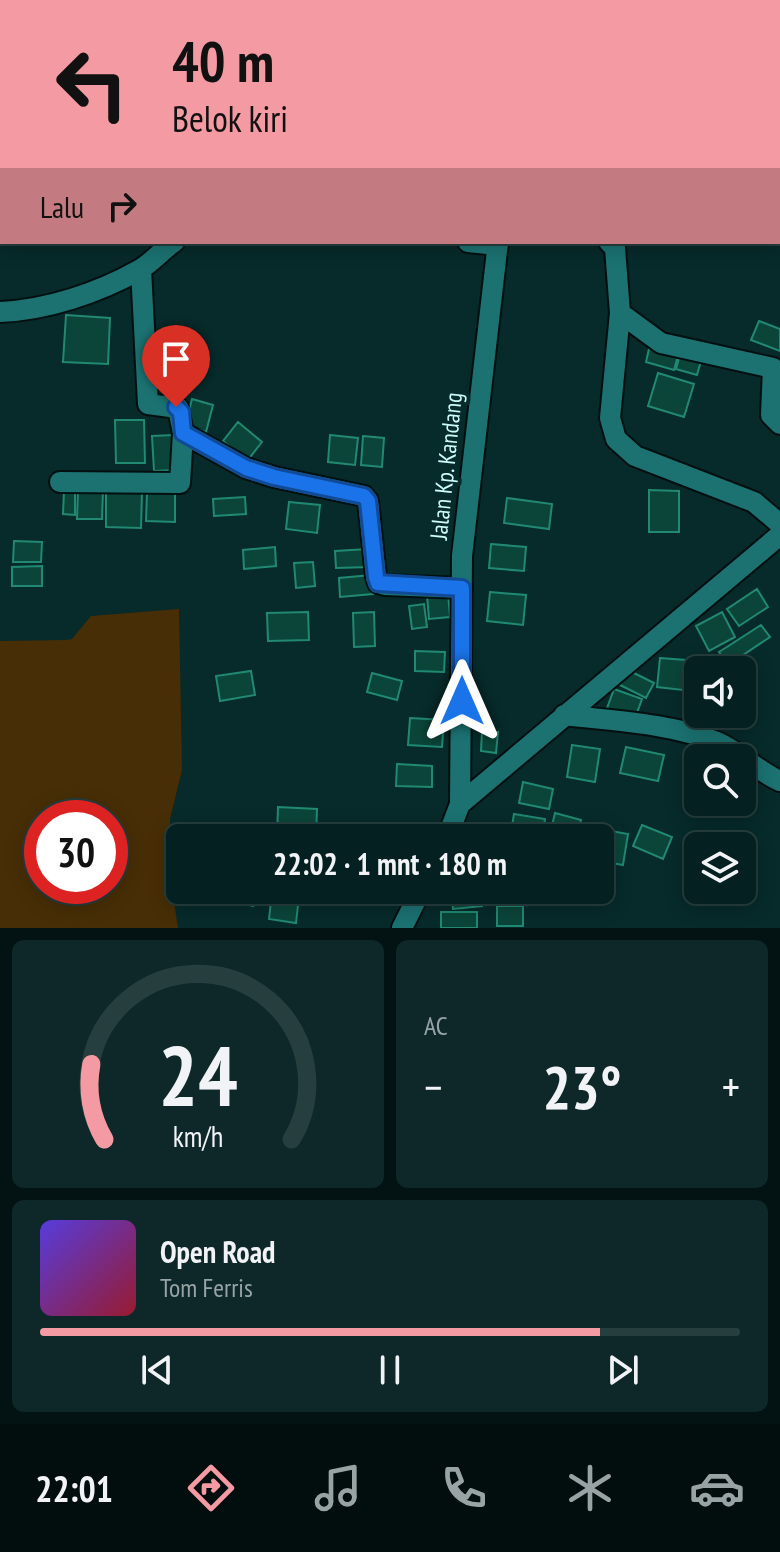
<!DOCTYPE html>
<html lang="id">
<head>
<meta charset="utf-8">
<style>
	:root { --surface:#052020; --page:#0e2829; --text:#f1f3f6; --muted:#97a3a5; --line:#263e3e; --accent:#f49aa2 }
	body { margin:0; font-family:"PT Sans Narrow",sans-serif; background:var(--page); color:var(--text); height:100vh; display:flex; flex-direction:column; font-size:30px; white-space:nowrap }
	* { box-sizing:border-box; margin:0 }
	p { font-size:26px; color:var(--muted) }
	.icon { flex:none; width:44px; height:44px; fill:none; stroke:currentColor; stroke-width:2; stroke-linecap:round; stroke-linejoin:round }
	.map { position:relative; height:928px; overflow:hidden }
	.panel { display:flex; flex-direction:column; gap:12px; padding:12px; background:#031212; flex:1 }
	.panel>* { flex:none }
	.guide { position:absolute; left:0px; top:0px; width:780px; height:244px; box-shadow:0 4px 20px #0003,0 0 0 2px var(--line); background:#f49aa2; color:#111; overflow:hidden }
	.fabs { position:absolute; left:684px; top:656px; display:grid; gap:16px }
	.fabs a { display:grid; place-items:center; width:72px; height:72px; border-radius:12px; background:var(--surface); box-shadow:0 4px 20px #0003,0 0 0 2px var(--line); font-size:40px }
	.speed { position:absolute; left:24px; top:800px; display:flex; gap:16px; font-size:40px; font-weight:700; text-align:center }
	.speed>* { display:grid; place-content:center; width:104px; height:104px; border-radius:50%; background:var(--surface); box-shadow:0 4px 20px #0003,0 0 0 2px var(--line); line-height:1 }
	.speed .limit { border:12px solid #d22; background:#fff; color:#111 }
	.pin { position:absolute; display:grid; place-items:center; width:68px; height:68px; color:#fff; margin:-82px -34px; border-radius:50% 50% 50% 0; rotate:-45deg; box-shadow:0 0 8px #0007 }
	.pin .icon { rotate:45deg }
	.me { position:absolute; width:88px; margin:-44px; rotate:0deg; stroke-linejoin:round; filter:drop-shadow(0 0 6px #0008) }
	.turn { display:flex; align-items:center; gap:28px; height:168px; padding:0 40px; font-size:36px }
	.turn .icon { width:104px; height:104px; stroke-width:2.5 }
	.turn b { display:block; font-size:56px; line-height:68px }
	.then { display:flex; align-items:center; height:76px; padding:0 40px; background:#0003; gap:16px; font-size:30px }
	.big { font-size:60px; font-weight:700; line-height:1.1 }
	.panel .tile { flex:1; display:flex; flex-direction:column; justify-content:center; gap:12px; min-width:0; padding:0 28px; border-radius:12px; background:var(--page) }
	.panel .dial { align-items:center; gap:0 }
	.dial svg { height:208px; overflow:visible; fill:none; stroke:var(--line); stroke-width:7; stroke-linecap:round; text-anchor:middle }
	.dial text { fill:var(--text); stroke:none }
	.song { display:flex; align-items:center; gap:24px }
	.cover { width:96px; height:96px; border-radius:12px; background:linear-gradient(135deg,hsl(250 70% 55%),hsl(350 70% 35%)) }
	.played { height:8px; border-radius:4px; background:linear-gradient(90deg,var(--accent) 80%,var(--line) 80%) }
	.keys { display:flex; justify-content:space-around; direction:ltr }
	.heat { display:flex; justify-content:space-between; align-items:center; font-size:44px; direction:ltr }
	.panel .tiles { flex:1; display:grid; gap:12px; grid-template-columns:1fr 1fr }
	.tile:last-child { grid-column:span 2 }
	.trip { position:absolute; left:166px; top:824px; width:448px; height:80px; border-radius:12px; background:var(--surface); box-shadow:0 4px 20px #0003,0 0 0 2px var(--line); font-weight:700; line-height:80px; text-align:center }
	.tab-bar { display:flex; height:128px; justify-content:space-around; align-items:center; background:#020d0d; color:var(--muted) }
	.tab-bar .icon { width:56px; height:56px }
	.tab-bar .active { color:var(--accent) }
	.tab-bar b { font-size:36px; color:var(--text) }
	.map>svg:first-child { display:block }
</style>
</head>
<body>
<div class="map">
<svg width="780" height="928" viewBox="0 0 780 928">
	<rect width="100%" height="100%" fill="#072a2a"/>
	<path fill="#472e06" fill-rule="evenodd" d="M179,609L182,770L170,819V876L178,928H0V641L66,640L72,639L91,616ZM42,818H110V886H42Z"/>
	<path fill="#0b4539" stroke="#218972" stroke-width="2" d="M66,315L110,318L108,364L63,362Z
		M759,321L780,329V351L751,340Z
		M650,344L679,352L674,370L646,362Z
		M682,348L703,354L697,375L676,369Z
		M658,373L694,384L684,417L648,406Z
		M192,399L213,405L206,432L185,426Z
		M115,420H144L145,463H116Z
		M238,422L262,442L247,461L223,441Z
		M174,435L176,470L154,471L152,436Z
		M330,435L358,438L355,465L328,462Z
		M363,436L384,438L382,467L361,465Z
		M78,490H103L102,519H77Z
		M649,490L679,491V532H649Z
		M64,491H75V515L63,514Z
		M106,492H142L141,528L106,527Z
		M147,492L175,493V522L146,521Z
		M245,497L246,514L214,516L213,499Z
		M507,498L552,504L549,529L504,523Z
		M289,502L320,505L317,533L286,529Z
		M14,541L42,542L41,562H13Z
		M491,544L526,547L524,571L489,568Z
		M275,547L276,566L244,569L243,550Z
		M368,549L369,567L336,568L335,551Z
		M313,562L315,586L296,588L294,563Z
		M42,566V586H12V567Z
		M371,575L373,594L340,597L339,578Z
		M757,589L768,607L739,626L727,609Z
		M490,592L526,595L523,625L487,621Z
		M448,593L450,617L429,619L427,595Z
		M424,604L427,627L412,629L409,606Z
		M308,612L309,640L268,641L267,613Z
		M374,612L375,646L354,647L353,613Z
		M722,612L735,637L709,651L696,626Z
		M761,625L770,637L728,665L719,652Z
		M415,651L445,652L444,672L415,671Z
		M660,658L686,660L683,690L657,687Z
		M714,666L749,668L747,697H742V670H714Z
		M628,670L654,683L646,698L620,685Z
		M251,671L255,695L220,701L216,676Z
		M372,673L402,681L397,700L367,692Z
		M689,683H698V701L688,700Z
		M614,689L642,699L634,721L606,711Z
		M410,718L444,720L442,747L408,745Z
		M482,731L498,732L496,753L481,751Z
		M572,745L600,749L595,782L567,777Z
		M626,747L664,755L658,781L620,773Z
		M397,764L432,766V787L396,786Z
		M523,782L553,789L549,809L519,803Z
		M278,807L317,809L316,838H277Z
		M555,813L581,820L576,838H549Z
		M514,814L545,819L542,838H510Z
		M486,825L504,827L502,838H484Z
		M642,825L672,837L663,859L633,846Z
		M583,826L628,834L623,865L600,861V838H580Z
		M221,890H258L253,906L219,895Z
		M451,890H480L482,906L453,909Z
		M272,892L299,896L296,923L269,919Z
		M497,906H523V926H497Z
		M441,912H477V928H441Z"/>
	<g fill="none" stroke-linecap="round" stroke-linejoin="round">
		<g stroke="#041010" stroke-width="24">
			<path id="minor" d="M315,2L316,0
				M520,2L521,0
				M468,242L498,245
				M609,242L615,248L620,313L661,343L773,368L771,415L780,424
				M141,269L148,404L178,408L183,433L246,468L274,477L364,496L368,501L376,577L378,583L385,585L462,588
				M0,312C47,310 98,293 139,270C152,263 162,250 174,242
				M620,313L610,418L616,439L635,456L754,502L780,524
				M60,482L180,483L183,433
				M564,715C614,721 670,723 717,742C740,752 757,771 780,781
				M460,804L780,535
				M447,838L460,804L462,556L498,242
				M402,928L421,890"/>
		</g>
		<use href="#minor" stroke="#1b7271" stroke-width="20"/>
	</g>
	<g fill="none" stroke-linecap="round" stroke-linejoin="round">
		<g stroke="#114b97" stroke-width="20">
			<path id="route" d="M176,407L181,412L183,433L246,468L274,477L364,496L368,501L376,577L378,583L462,588V701"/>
		</g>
		<use href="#route" stroke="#1a73e8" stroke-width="14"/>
	</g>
	<g text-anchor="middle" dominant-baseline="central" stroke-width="8" stroke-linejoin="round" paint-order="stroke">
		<g font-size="24" fill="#cbfbfa" stroke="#072a2a">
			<text transform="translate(446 466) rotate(-84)">Jalan Kp. Kandang</text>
		</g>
	</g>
</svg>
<div class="fabs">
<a><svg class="icon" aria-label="sound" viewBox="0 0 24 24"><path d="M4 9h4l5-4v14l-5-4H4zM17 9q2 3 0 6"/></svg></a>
<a><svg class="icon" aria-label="search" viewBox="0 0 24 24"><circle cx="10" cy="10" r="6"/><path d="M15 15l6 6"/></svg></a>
<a><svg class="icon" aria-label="layers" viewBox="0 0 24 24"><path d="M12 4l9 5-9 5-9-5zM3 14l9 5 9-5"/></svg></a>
</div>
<div class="speed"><div class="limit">30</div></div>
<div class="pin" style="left:176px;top:407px;background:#d93025"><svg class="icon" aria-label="arrive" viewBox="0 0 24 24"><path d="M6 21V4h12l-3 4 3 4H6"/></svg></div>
<svg class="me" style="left:462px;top:701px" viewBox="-20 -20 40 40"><path d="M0-17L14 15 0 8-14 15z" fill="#1a73e8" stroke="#fff" stroke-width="4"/></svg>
<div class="trip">22:02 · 1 mnt · 180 m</div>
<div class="guide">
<div class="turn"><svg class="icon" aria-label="left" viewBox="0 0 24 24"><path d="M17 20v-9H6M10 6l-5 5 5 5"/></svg><div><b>40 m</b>Belok kiri</div></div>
<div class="then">Lalu<svg class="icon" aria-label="right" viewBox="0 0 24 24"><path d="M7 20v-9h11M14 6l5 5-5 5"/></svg></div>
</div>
</div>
<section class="panel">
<div class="tiles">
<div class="tile dial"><svg viewBox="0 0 100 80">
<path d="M14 69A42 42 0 1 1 86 69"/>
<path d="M14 69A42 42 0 0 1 9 40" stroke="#f49aa2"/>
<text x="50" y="56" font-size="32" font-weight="700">24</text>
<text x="50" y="72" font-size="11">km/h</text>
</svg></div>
<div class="tile"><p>AC</p>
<div class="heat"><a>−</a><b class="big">23°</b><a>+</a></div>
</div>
<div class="tile">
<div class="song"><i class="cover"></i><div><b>Open Road</b><p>Tom Ferris</p></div></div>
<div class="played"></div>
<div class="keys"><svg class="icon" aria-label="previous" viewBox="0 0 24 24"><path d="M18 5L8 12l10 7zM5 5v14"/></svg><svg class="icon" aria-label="pause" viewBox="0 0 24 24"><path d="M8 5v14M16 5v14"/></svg><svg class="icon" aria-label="next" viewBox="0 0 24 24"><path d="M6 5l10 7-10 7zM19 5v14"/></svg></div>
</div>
</div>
</section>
<nav class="tab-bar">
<b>22:01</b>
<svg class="icon active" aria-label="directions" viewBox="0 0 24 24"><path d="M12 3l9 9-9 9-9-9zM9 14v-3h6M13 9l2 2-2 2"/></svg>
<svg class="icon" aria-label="music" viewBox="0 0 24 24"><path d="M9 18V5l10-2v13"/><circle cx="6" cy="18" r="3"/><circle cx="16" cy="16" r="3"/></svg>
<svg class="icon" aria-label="phone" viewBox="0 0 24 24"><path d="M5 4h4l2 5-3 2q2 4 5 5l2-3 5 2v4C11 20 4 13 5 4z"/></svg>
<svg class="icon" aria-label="climate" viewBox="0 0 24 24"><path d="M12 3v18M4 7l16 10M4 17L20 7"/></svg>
<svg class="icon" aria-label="car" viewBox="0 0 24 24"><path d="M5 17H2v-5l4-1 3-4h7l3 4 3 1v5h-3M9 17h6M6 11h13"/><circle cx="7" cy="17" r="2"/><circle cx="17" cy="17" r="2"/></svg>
</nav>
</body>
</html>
